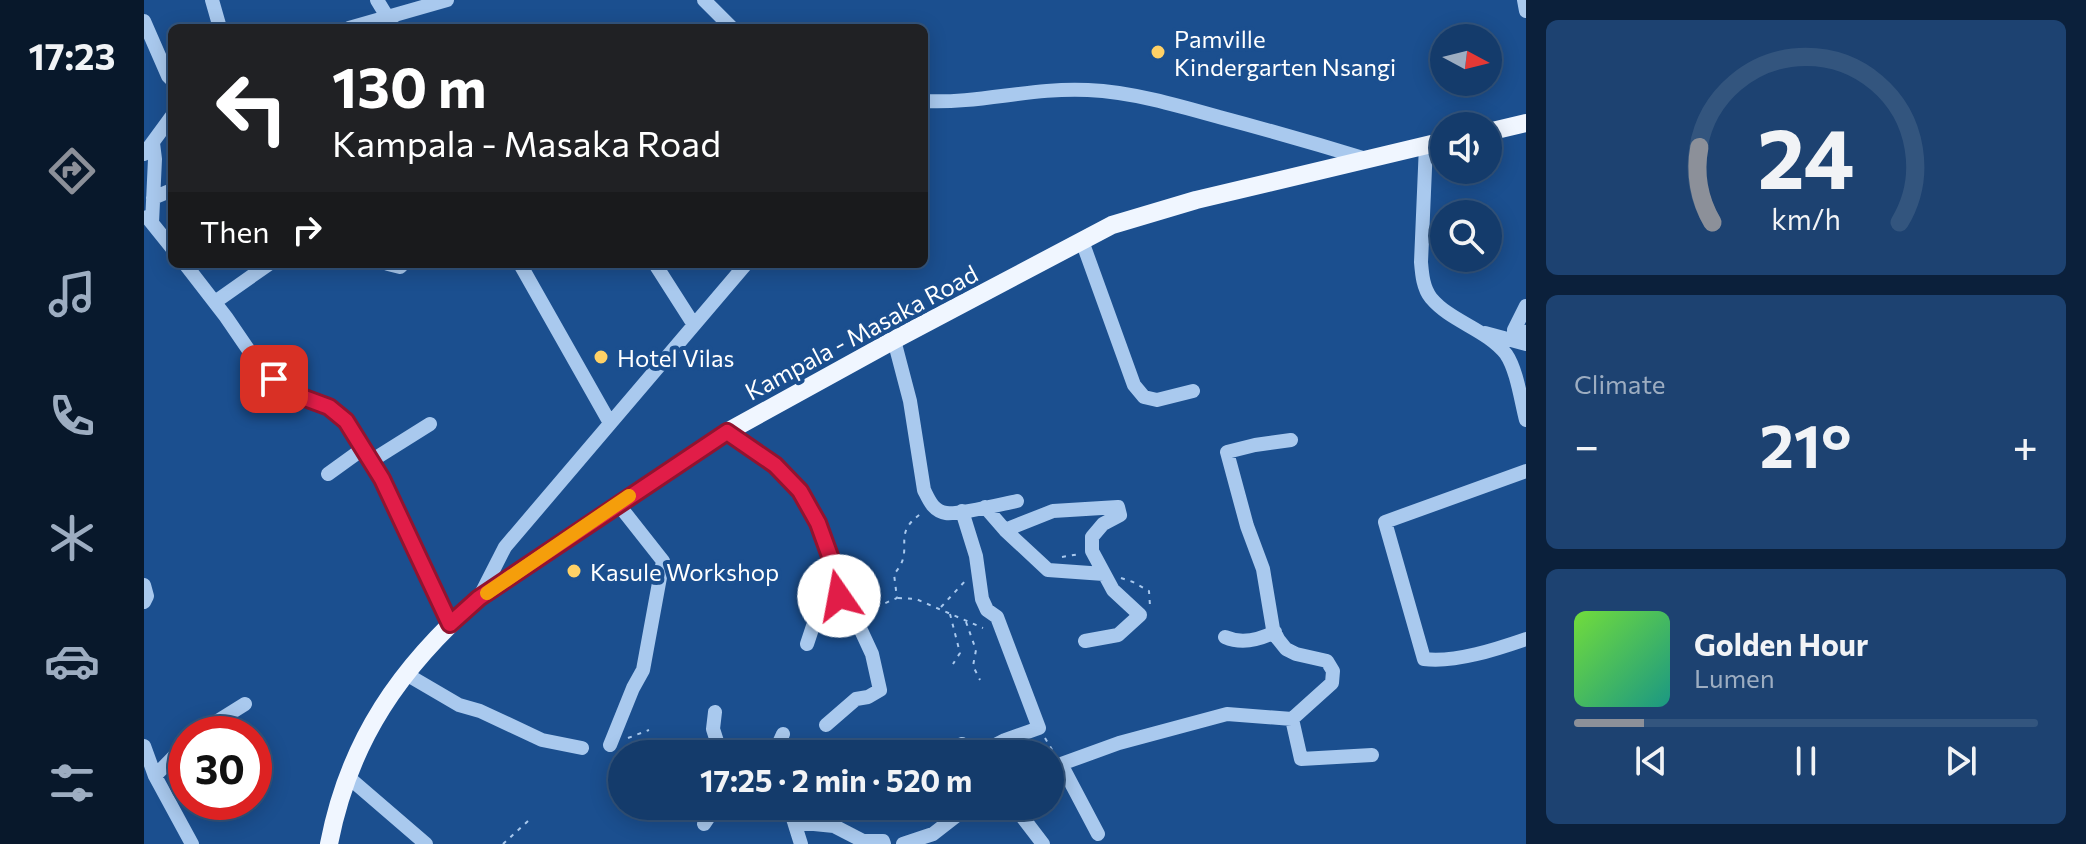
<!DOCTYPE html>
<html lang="en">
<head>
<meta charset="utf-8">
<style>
	:root { --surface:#143b6b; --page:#1d4271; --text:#f1f3f6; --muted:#9dadc1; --line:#33557e; --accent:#8c9099 }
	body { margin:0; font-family:Commissioner,sans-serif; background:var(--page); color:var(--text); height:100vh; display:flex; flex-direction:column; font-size:30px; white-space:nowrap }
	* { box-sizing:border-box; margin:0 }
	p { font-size:26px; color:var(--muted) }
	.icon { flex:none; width:44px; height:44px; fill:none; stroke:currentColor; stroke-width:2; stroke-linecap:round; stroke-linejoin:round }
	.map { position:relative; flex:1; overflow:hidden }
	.details { display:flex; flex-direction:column; gap:20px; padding:20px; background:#0b203b; width:560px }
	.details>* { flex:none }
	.top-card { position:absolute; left:24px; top:24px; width:760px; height:244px; border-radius:12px; box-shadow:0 4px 20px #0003,0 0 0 2px var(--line); background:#202124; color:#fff; overflow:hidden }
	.needle { width:52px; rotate:97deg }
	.controls { position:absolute; left:1286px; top:24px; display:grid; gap:16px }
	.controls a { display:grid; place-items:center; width:72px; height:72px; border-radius:50%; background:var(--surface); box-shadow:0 4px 20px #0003,0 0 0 2px var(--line); font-size:40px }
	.speed { position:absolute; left:24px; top:716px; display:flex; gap:16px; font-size:40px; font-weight:700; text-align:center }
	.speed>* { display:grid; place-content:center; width:104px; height:104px; border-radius:50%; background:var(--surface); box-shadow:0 4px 20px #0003,0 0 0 2px var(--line); line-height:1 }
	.speed .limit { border:12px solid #d22; background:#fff; color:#111 }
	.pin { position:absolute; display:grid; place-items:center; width:68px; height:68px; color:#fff; margin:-34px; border-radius:16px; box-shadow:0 4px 12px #0006 }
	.me { position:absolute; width:88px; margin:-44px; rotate:348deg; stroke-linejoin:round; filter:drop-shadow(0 0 6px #0008) }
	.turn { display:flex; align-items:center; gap:28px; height:168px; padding:0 32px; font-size:36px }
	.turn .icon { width:104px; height:104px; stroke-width:2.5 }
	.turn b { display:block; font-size:56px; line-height:68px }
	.then { display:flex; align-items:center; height:76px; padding:0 32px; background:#0003; gap:16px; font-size:30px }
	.big { font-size:60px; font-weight:700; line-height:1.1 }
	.details .card { flex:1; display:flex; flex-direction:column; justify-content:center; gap:12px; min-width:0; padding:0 28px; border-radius:12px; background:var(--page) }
	.details .dial { align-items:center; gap:0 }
	.dial svg { height:208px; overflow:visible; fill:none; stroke:var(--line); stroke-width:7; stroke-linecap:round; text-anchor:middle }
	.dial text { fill:var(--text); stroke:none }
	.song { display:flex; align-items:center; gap:24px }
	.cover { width:96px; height:96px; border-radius:12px; background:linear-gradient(135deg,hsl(100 70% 55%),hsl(170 70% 35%)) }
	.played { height:8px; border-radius:4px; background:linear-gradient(90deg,var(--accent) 15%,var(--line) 15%) }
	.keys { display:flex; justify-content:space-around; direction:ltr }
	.heat { display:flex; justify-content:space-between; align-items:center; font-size:44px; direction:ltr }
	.trip { position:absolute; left:464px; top:740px; width:456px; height:80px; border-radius:40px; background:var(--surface); box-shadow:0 4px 20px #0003,0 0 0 2px var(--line); font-weight:700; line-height:80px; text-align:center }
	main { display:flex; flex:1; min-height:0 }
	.tab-bar { display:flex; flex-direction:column; width:144px; justify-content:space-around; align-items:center; background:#08182b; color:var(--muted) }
	.tab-bar .icon { width:56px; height:56px }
	.tab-bar .active { color:var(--accent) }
	.tab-bar b { font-size:36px; color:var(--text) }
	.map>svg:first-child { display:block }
</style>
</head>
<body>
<main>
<nav class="tab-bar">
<b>17:23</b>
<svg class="icon active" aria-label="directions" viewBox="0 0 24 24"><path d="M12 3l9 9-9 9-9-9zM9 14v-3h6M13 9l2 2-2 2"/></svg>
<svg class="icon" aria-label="music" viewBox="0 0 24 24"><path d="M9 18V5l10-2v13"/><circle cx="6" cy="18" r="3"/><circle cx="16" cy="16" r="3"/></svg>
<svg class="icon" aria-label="phone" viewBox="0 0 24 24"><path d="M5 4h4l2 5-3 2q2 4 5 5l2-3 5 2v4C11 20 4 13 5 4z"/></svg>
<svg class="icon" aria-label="climate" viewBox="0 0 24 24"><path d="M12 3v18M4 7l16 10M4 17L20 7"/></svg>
<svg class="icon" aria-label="car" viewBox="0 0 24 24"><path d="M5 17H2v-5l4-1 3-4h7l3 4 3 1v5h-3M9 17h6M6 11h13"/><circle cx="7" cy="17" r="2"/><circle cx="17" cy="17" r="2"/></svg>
<svg class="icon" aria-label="filters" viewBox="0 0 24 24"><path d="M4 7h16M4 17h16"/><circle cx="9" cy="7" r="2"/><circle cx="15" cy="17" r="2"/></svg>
</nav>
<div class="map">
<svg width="1382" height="844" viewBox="0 0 1382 844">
	<rect width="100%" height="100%" fill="#1b4f8f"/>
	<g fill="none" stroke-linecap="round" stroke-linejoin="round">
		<path stroke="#a9c9ee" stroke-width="2" stroke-dasharray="4 6" stroke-linecap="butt" d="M918,557L936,554
			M977,578L989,582L1005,591L1006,606
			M754,598L772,599L839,628
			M797,607L823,579
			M723,611L753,598L750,574C773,549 745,535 778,513
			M806,614L816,653L809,664
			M822,622L832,650L829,666L836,680
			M484,738L505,730
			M901,738L910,753
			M359,844L384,821"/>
		<path stroke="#a9c9ee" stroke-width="14" d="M68,0L76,28
			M233,0L250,28
			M560,0L588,28
			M1380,0L1382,11
			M0,21L24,76L28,80
			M205,28L303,0
			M780,101C835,104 889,87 944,90C988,92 1033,105 1075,117C1124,130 1173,144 1222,159
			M1282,145L1277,262C1278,274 1279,288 1287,298C1307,322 1342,329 1362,354C1373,370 1377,401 1382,420
			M0,154L28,116
			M9,198L28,190
			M3,217L28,248
			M8,223L11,159L9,143
			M938,241L990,385L1000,397L1013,400L1049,391
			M41,264L82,317L108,355L130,379L150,394L185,407L202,421L238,479L306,624
			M244,264L256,267L259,264
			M376,264L466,423
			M511,264L550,325
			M71,302L125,264
			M1382,306L1370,330L1382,332
			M1341,333L1382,344
			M750,340L766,401L780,490C785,500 789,511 802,513C814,515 858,504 873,501
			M583,432L631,465L656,491L674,523L695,581V596L690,607L669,626L663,644
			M1147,440L1111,445L1083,452L1103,526L1119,569L1129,629L1134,639L1142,649L1152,654L1183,661L1189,671L1188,683L1148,719L1157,759L1228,755
			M227,461L286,424
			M1382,471L1241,522L1280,659C1311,663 1353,649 1382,639
			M184,474L220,448
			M841,507L861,530L909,511L974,507L976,515L959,524L948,537V551L969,590L996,615L974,635L941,641
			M818,511L832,556L838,599L843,610L853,617L895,728L861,740L834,754
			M861,530L904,570L960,574
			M0,585L3,596L0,602
			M335,598L361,547L602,264
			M1081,637C1097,644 1115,640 1131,632
			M262,674L315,705L336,711L398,740L438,748
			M571,712L569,729L577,754
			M682,725L712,699L724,697L736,690L728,654L696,585
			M53,734L101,704
			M818,744L832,754
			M466,745L489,688L499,670L519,561L474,504
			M0,746L11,776L48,844
			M630,754L639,734
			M11,776L42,744
			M203,776L282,844
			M645,806L657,844
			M870,806L899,844
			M650,822L690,826L719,841H739L740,844
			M560,824L572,806
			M954,834L917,764L975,743L1083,714L1148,719
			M759,844L789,834L825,806"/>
		<path stroke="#f0f6ff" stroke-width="18" d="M1344,132L1382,123
			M185,844C205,740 257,666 335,598L583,432L750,340L968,225L1052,200L1300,141"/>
	</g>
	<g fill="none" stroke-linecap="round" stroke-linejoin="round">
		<g stroke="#92132f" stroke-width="20">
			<path id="route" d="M130,379L150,394L185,407L202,421L238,479L306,624L335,598L583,432L631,465L656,491L674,523L695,581V596"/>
		</g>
		<use href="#route" stroke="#e11d48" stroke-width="14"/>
		<path stroke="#f59e0b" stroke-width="14" d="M343,593L485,496"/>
	</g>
	<g fill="#ffd166" stroke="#1b4f8f" stroke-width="3">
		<circle cx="1014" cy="52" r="8"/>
		<circle cx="457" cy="357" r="8"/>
		<circle cx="430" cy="571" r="8"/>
	</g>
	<g text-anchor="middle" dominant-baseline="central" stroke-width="8" stroke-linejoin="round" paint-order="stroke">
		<g font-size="24" fill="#fff" stroke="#1b4f8f" text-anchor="start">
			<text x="1030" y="38">Pamville<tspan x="1030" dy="28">Kindergarten Nsangi</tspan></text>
			<text x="473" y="357">Hotel Vilas</text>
			<text x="446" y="571">Kasule Workshop</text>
		</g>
		<g font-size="24" fill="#fff" stroke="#1b4f8f">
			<text transform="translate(717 332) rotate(-28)">Kampala - Masaka Road</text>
		</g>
	</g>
</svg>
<div class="controls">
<a><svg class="needle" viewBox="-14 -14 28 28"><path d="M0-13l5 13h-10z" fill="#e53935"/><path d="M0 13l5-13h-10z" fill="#9dadc1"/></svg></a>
<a><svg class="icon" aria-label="sound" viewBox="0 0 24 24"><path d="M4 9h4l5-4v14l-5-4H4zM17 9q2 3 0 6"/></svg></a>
<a><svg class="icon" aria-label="search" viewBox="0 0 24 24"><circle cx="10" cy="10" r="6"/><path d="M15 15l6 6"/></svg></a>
</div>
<div class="speed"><div class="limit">30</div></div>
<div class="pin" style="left:130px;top:379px;background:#d93025"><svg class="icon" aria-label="arrive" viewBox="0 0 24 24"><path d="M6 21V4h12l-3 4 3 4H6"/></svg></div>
<svg class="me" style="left:695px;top:596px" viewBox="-20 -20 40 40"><circle r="19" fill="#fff"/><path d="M0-13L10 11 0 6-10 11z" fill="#e11d48"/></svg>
<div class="trip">17:25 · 2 min · 520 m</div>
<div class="top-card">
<div class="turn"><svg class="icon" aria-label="left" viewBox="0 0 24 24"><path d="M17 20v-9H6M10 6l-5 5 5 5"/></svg><div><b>130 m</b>Kampala - Masaka Road</div></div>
<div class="then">Then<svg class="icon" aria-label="right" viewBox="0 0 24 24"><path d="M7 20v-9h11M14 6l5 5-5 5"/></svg></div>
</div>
</div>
<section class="details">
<div class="card dial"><svg viewBox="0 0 100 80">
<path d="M14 69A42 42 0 1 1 86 69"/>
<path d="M14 69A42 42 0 0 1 9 40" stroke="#8c9099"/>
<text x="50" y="56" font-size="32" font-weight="700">24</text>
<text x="50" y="72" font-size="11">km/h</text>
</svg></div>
<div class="card"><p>Climate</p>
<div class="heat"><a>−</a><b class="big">21°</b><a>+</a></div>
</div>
<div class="card">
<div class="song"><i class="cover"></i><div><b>Golden Hour</b><p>Lumen</p></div></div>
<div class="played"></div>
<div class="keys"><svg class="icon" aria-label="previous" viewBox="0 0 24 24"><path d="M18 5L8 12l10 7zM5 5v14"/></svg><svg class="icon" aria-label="pause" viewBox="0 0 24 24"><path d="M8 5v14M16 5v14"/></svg><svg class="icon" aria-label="next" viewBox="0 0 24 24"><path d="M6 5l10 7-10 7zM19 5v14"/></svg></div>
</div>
</section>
</main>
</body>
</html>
